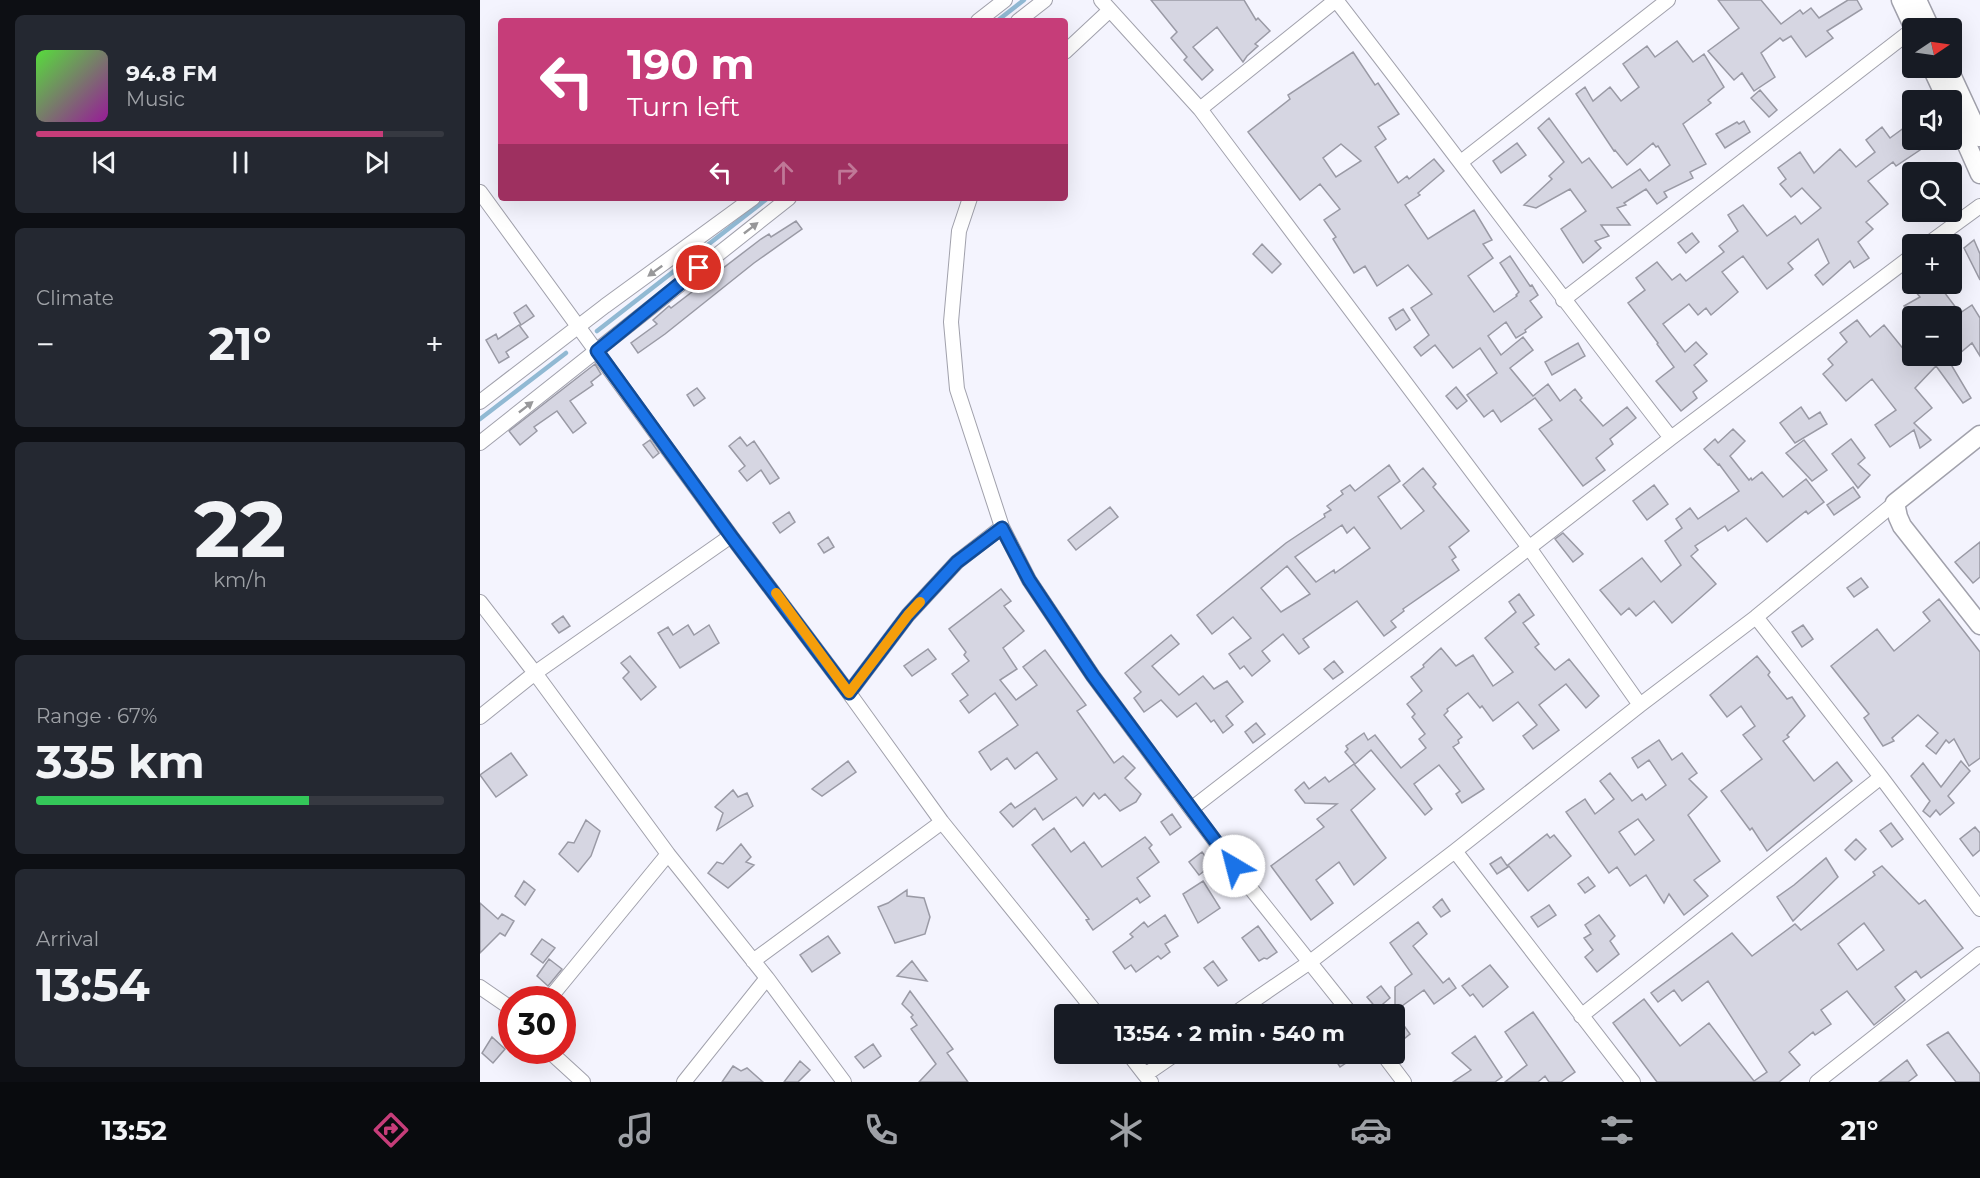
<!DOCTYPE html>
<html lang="en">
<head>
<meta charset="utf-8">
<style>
	:root { --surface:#171b24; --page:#242831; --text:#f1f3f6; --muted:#9ea1a6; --line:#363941; --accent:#c63d79 }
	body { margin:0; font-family:Montserrat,sans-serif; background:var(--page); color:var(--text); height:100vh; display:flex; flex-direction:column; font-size:22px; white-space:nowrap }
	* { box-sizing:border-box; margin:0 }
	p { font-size:20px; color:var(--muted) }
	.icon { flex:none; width:33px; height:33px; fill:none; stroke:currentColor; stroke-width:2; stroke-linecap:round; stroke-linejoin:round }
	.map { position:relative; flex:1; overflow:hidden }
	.drawer { display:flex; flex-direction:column; gap:15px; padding:15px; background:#0d0f14; width:480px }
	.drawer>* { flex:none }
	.top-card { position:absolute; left:18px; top:18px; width:570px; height:183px; border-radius:6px; box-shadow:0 6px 24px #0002; background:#c63d79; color:#fff; overflow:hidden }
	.needle { width:39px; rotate:77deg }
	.controls { position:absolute; left:1422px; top:18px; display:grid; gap:12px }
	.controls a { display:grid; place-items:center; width:60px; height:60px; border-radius:6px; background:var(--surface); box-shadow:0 6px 24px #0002; font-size:30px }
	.speed { position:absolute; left:18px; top:986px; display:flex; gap:12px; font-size:30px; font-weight:700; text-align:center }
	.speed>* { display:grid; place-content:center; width:78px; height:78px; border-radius:50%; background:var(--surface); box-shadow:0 6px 24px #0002; line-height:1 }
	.speed .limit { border:9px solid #d22; background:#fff; color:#111 }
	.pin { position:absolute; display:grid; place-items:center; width:51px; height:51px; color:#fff; margin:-26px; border:3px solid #fff; border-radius:50%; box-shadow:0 2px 6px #0007 }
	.me { position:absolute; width:66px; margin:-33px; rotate:323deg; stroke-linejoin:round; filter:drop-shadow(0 0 4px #0008) }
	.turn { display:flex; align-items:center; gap:21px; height:126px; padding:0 30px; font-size:27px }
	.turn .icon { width:78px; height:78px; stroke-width:2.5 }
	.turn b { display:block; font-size:42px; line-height:51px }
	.lanes { display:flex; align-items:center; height:57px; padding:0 30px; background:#0003; justify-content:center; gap:30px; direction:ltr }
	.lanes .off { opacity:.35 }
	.big { font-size:45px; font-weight:700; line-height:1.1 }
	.drawer .card { flex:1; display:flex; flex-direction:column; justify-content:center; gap:9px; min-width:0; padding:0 21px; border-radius:9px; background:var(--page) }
	.drawer .dial { align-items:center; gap:0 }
	.dial b { font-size:78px; line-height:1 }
	.song { display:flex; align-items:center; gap:18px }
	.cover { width:72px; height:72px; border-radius:9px; background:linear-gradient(135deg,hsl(110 70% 55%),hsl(300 70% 35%)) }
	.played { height:6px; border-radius:3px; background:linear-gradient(90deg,var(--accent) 85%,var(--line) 85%) }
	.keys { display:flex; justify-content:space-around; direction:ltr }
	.heat { display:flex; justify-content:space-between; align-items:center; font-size:33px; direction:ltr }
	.charge { height:9px; border-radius:4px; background:linear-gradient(90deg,#34c759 67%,var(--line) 0) }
	.trip { position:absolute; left:574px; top:1004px; width:351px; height:60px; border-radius:6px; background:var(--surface); box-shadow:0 6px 24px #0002; font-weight:700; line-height:60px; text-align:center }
	.tab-bar { display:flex; height:96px; justify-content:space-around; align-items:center; background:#090b0e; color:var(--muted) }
	.tab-bar .icon { width:42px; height:42px }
	.tab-bar .active { color:var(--accent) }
	.tab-bar b { font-size:27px; color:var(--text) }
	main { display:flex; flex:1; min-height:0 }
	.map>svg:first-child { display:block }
</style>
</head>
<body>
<main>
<section class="drawer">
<div class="card">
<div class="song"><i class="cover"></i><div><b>94.8 FM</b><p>Music</p></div></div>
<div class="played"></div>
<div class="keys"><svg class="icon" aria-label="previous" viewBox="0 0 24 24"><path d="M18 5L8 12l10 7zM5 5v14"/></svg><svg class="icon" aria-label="pause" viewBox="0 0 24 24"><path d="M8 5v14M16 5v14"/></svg><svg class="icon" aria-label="next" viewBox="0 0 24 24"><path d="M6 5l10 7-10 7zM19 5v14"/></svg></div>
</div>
<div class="card"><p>Climate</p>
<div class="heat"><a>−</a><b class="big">21°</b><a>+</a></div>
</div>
<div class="card dial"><b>22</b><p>km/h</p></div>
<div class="card"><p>Range · 67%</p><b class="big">335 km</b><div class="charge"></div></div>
<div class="card"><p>Arrival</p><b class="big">13:54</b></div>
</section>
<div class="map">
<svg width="1500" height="1082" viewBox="0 0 1500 1082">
	<rect width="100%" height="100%" fill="#f4f4fe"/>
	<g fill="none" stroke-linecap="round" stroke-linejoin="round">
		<path stroke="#91b9d3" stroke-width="4.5" d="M517,21L544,0
			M117,331L288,198
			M0,419L86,353"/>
	</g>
	<path fill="#d6d6e2" stroke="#9a9aa5" stroke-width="1.5" fill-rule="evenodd" d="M671,0H764L776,20L778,18L790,31L775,44L778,46L767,56L763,62L737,27L713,47L733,70L722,80L704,60L707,57L691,38L697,32Z
		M1238,0H1281L1301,24L1320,10L1323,14L1331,8L1339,18L1368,0H1377L1382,9L1347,31L1353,38L1326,57L1311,36L1303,41L1300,38L1281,53L1295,77L1274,91L1262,73L1254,80L1228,51L1259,28Z
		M1197,41L1213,62L1224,54L1244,87L1228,100L1231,103L1203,124L1226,164L1210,172L1213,178L1184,192L1187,197L1177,204L1166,189L1144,203L1146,205L1137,208L1150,225H1121L1129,236L1115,241L1121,248L1103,263L1081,229L1106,211L1090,189L1056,208L1044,205L1072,179L1069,176L1084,162L1058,128L1069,118L1102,163L1109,158L1132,188L1160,169L1169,181L1190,165L1178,146L1176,147L1173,143L1147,165L1135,150L1134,151L1096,94L1105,87L1113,101L1130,87L1141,101L1159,87L1143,64L1167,46L1175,57Z
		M873,52L895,85L898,83L919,114L898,127L906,139L895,147L918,183L927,176L929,179L954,159L964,171L938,193L940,195L925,205L948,239L994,210L1012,240L1003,244L1013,258L988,276L1014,312L1037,296L1036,295L1039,292L1020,263L1030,256L1050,286L1052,285L1058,295L1050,301L1062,317L1045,330L1046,332L1036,338L1026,322L1008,336L1021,355L1043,337L1053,350L1030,368L1053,396L1068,384L1080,401L1095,389L1102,398L1100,400L1123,426L1147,407L1156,418L1130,439L1133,444L1116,458L1125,470L1103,486L1059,429L1072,420L1055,398L1021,422L1013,410L1004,417L987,395L1017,373L1000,348L973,368L955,345L941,356L934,347L949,335L931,308L952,294L928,265L897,286L885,266L874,273L853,239L856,237L844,220L860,209L840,184L820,200L768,132L810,99L808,95ZM861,144L881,161L856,177L843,158Z
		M1280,90L1297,110L1289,117L1271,98Z
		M1264,121L1270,132L1245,148L1236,134L1257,122L1259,124Z
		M1432,122V140H1455L1416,166L1413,162L1388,181L1408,204L1386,222L1393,229L1378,242L1389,258L1374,268L1370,261L1343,285L1335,275L1349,263L1338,239L1308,263L1313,269L1287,289L1263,256L1242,272L1258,292L1231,315L1226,308L1218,315L1209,304L1183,324L1205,352L1216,342L1227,354L1214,365L1227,381L1213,392L1217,398L1201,411L1176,381L1194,367L1177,344L1178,343L1148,303L1165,290L1156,278L1177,262L1192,280L1200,274L1206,281L1244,252L1239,246L1258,231L1248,215L1263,205L1287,236L1315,216L1321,224L1341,208L1322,188L1311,197L1300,184L1306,179L1298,168L1320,152L1334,173L1360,149L1376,167L1395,152L1386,140L1402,127L1410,138Z
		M1037,143L1046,155L1021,173L1013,161Z
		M316,221L322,229L274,263L185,334L158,353L151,343L177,324L173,320L189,306L191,308L281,239L289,234L291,237Z
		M1212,233L1219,242L1206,253L1198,243Z
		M1494,240L1500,254V280L1484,248Z
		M782,244L801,264L792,273L773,254Z
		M1429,284H1458L1480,313L1492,305L1500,318V356L1492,343L1472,360V316H1433L1424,306L1440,297Z
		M46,305L54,316L41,325L34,313Z
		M923,309L930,320L916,330L909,318Z
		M1377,320L1390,337L1404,325L1429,356H1466L1491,398L1483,403L1456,366L1435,388L1452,408L1434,423L1451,440L1440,448L1434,430L1410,447L1395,425L1416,410L1392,379L1366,401L1343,374L1353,365L1348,359L1367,342L1360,333Z
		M39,325L48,337L26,352L29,357L19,363L6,340L16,334L18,339Z
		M1098,343L1105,356L1072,375L1065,362Z
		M115,364L121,374L111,382L113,385L90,401L106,423L93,433L77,411L54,427L57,431L40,445L29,431Z
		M976,387L987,401L977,409L966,396Z
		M217,388L225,398L214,406L207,395Z
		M1321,407L1329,419L1340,412L1347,424L1315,443L1300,423Z
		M1253,429L1265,441L1250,456L1269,480L1271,478L1272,480L1282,472L1303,497L1326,479L1344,502L1328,514L1326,511L1287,542L1266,518L1248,531L1245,526L1215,546L1218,550L1211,556L1236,584L1192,623L1174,601L1156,616L1149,608L1141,615L1120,590L1162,558L1181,582L1201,565L1185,541L1202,528L1196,519L1210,508L1218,519L1259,491L1239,464L1238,465L1224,449L1235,439L1238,443Z
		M260,437L267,446L274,441L299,478L290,484L281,470L267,481L259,471L265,466L249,446Z
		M1371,439L1385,458L1378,464L1390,475L1378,488L1352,454Z
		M170,440L179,453L173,458L163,445Z
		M1324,440L1347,470L1332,481L1306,453Z
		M909,465L920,481L898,497L921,529L944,511L923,485L943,468L956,484L953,487L989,531L969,547L976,557L972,560L979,570L923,609L924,611L911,621L916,627L904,636L877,601L823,639L829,647L819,654L803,634L782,651L790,661L772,676L764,666L760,669L749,654L771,638L753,617L732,634L717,615L806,543L845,517L844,514L851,510L847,506L863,494L861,491L870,485L875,491ZM862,525L867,533L874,527L890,548L855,573L854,570L836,582L815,557ZM807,566L830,594L801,612L781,588Z
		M1174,485L1188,504L1167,520L1153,501Z
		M1373,487L1380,497L1354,515L1347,505Z
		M630,507L638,517L596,550L588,540Z
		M309,512L315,522L300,533L293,523Z
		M1083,533L1103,554L1093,562L1075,539Z
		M348,537L354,547L344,553L338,544Z
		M1500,542V577L1493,583L1475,562Z
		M1381,578L1388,587L1374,597L1367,588Z
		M521,589L531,601L524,606L544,631L523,648L537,669L520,680L536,700L557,685L543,667L565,650L606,705L597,711L634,763L643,756L655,768L645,778L661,794L656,802L640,811L625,794L619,799L614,793L603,806L596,797L563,820L555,808L533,827L520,812L531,803L535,808L577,779L557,752L535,769L527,758L511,770L499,752L538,725L515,693L489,713L480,701L488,695L472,674L489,661L484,655L486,652L469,629Z
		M1039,594L1054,615L1043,623L1059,644L1055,647L1075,670L1089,659L1119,696L1106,708L1086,684L1059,705L1079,730L1053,749L1043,736L1057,725L1038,702L1013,721L1002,706L1000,708L988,693L967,709L968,711L964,715L982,737L978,740L979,743L973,747L1004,789L982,803L976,794L980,791L959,765L934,784L952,809L945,815L891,750L875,764L865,752L868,749L866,746L884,733L888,740L895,735L921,768L946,748L939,739L945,734L932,717L935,714L927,704L942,691L931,677L944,667L943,665L961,648L976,666L993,655L1013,686L1033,672L1005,638L1036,612L1029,602Z
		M1459,599L1500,652V758L1489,766L1474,739L1469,743L1466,740L1456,754L1446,746L1458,733L1438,715L1412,738L1414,741L1403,746L1384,718L1389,714L1351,666L1397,629L1414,651L1450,621L1443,612Z
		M83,616L90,626L79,633L72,624Z
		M208,625L214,635L229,625L239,643L200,668L178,633L188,627L193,635Z
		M1323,625L1333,639L1322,647L1312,632Z
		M691,635L699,644L672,666L699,695L723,676L734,689L747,681L763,702L746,716L753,725L743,733L734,720L731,722L716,703L697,717L681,700L664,712L654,698L661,692L645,673Z
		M448,649L456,659L432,676L424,666Z
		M150,656L176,687L161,700L143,678L149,672L141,663Z
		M1277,656L1290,672L1288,675L1307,699L1312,697L1325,716L1307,735L1309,737L1303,741L1334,781L1357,762L1372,781L1287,851L1272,828L1270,830L1241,791L1282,759L1263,735L1275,726L1261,706L1247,717L1230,695Z
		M854,661L863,672L853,679L844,669Z
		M776,723L785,734L773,743L765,732Z
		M1179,740L1192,760L1202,753L1217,773L1209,779L1227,797L1208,815L1240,861L1214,880L1228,896L1204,915L1189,894L1184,903L1166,875L1150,886L1137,867L1129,873L1086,812L1105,799L1115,814L1134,799L1120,781L1130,773L1152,801L1162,794L1166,800L1186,785L1169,760L1158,768L1152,758ZM1158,819L1174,840L1155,855L1139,832Z
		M31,753L47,775L16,797L0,775Z
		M368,761L376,772L342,796L332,789Z
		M1481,761L1490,771L1468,796L1474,803L1460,815L1456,810L1450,817L1443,811L1450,801L1431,776L1443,763L1461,787Z
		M874,764L895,789L871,810L906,858L874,885L859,862L836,880L853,903L831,920L791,866L844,827L837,819L857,804L825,803L815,790L824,782L829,789L845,777L849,782Z
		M253,790L258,797L267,793L273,806L237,830L243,813L235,807Z
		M692,814L701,827L690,835L681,822Z
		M106,820L120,831L111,856L98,872L79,854L88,842L94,843Z
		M1411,823L1423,839L1412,847L1400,831Z
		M1495,827L1500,833V850L1493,856L1480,839Z
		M574,828L591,852L604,842L622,867L665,837L672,845L669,848L679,862L657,878L670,896L660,903L657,898L613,930L606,920L609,919L552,845Z
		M1067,834L1070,838L1074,835L1091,856L1048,891L1028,865Z
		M1376,839L1386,849L1375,860L1365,850Z
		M261,844L271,857L266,862L274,865L248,888L228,873L237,862L243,864Z
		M722,852L732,865L719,875L709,862Z
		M1021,857L1028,867L1017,874L1010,864Z
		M1346,858L1358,877L1313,921L1297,897L1314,885Z
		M1402,866L1439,904L1445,900L1483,948L1441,978L1436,971L1415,987L1425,1000L1394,1025L1367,991L1341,1010L1351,1024L1335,1035L1333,1032L1309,1052L1320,1065L1299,1082H1177L1133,1023L1164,999L1200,1046L1229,1023L1274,1081L1287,1072L1228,981L1202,1001L1194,990L1178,1002L1171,993L1252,933L1272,956L1315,924L1321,930L1395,875L1393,872ZM1384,923L1404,950L1377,970L1358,944Z
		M1108,877L1115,886L1105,893L1098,884Z
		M44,881L55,890L45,905L35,896Z
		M723,881L740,908L718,923L703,894Z
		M427,890V896L444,898L450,917L445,934L415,943L398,907L408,903Z
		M962,899L970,911L961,917L953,907Z
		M0,903L18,919L22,914L34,921L25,936L20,933L0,953Z
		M1069,905L1076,915L1058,927L1051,917Z
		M685,915L698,936L685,944L690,952L681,959L678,956L656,972L651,965L645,969L633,952L653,937L650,934L664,922L668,927Z
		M1119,915L1135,936L1130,941L1139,954L1117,972L1105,957L1113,950L1104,938L1111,934L1105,925Z
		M938,922L947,934L933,946L963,983L969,978L976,988L954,1004L944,990L915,1011V987L932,974L910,943Z
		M778,926L797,952L787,959L784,958L779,961L762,938Z
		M348,936L360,953L332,972L320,955Z
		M62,939L75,948L63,963L51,954Z
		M69,959L82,969L68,986L57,976Z
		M432,961L447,981L417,976Z
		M733,961L747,980L738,986L724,968Z
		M1010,965L1028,987L1003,1007L993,994L990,996L982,986Z
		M901,986L910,998L897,1009L887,997Z
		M430,991L473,1049L467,1053L488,1082H439L456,1064L431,1029L437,1025L431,1017L433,1015L422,1004Z
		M1053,1012L1095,1072L1081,1082H1069L1065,1076L1058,1082H1025L1047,1065L1025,1032Z
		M915,1013L930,1034L915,1046Z
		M1468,1032L1500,1074V1082H1476L1447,1045Z
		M995,1036L1022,1077L1015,1082H973L991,1070L972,1053Z
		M12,1037L25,1049L13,1063L2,1053Z
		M393,1044L401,1056L384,1068L375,1057Z
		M851,1053H881L860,1067Z
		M1427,1060L1437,1075L1428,1082H1399Z
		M320,1061L330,1070L318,1082H304Z
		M253,1066L261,1071L267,1068L283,1082H242Z"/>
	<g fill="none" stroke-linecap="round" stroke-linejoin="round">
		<g stroke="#a1a1ac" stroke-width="16">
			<path id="street" d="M621,0L720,109L1050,549L1160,705
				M856,0C969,146 1078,293 1191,438
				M498,21L525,0
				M538,21L565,0
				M585,52L630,10
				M720,109L856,0
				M981,162L1188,0
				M0,192L251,536
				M490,198L479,231L471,322L477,389L522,527L549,580L613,676L711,809
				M1448,244L1500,206
				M1083,300L1432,30
				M0,402L125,306L273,198
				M0,443L309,198
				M0,602L55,673L188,854L287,978L364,1082
				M1276,617L1401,777L1500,909
				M369,693L428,615L477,562L522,527
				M0,717L55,673L251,536L369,693L462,822L617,1014
				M975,851L1153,1082
				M273,961L462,822
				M0,987L32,1009
				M69,999L188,854
				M754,1014L830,962L975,851L1160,705L1276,617L1415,503
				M871,1014L768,885L711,809L1191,438L1432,256
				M1101,1016L1401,777
				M68,1050L103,1082
				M648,1053L665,1075
				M902,1053L924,1082
				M204,1082L287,978
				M671,1082L665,1075L697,1053
				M1337,1082L1500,954"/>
		</g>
		<g stroke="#a1a1ac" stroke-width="21">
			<path id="secondary" d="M1421,0L1434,28
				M1437,0L1450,28
				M1452,68L1467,100
				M1468,68L1500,137
				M1472,111L1500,174
				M1500,435L1415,503L1418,517L1422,526L1500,625"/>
		</g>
		<use href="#street" stroke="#fff" stroke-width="14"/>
		<use href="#secondary" stroke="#fff" stroke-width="18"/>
	</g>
	<defs><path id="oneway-solid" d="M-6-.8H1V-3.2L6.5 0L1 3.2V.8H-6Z" transform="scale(1.5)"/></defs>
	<g fill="#98989a">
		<use href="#oneway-solid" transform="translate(271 228) rotate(-38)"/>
		<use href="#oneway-solid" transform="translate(175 271) rotate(144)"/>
		<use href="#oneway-solid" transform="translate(46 407) rotate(-38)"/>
	</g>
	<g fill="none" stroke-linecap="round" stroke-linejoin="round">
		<g stroke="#114b97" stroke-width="15">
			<path id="route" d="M219,268L117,351L251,536L369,693L428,615L477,562L522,528L549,580L613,676L754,866"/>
		</g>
		<use href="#route" stroke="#1a73e8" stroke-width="10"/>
		<path stroke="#f59e0b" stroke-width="10" d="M296,593L369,693L428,615L440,602"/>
	</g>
</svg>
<div class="controls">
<a><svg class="needle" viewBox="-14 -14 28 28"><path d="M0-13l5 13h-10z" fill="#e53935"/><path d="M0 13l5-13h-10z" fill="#9ea1a6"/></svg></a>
<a><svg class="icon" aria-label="sound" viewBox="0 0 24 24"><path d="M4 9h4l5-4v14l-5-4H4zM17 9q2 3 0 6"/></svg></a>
<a><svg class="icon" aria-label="search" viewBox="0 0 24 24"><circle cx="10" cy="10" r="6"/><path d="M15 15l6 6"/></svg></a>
<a>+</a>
<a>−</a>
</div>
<div class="speed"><div class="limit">30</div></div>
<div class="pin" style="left:219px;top:268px;background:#d93025"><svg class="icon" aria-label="arrive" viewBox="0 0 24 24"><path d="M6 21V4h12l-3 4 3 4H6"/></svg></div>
<svg class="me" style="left:754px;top:866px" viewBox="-20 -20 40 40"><circle r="19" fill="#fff"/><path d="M0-13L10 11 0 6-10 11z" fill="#1a73e8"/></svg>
<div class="trip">13:54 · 2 min · 540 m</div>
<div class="top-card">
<div class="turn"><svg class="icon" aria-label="left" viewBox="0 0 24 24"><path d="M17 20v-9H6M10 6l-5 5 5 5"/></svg><div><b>190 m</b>Turn left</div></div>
<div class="lanes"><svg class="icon" aria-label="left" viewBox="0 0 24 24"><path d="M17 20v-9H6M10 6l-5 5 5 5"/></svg><svg class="icon off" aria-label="ahead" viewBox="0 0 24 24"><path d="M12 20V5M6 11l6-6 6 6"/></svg><svg class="icon off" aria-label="right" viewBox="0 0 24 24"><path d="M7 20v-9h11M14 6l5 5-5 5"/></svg></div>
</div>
</div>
</main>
<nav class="tab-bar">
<b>13:52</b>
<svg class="icon active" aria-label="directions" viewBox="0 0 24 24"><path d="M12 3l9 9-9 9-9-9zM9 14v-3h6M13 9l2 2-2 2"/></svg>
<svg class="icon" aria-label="music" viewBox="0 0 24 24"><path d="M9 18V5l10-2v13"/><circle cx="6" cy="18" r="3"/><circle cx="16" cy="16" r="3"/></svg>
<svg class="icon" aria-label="phone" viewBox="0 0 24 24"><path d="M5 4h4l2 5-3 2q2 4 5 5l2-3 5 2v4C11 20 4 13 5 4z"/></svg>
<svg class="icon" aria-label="climate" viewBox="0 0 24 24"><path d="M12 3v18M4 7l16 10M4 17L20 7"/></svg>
<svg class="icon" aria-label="car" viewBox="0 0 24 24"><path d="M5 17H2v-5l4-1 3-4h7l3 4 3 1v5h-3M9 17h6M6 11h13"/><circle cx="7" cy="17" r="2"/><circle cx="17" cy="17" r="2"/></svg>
<svg class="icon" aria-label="filters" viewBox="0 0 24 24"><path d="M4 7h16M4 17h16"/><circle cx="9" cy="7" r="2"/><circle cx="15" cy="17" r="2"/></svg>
<b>21°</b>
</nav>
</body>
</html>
